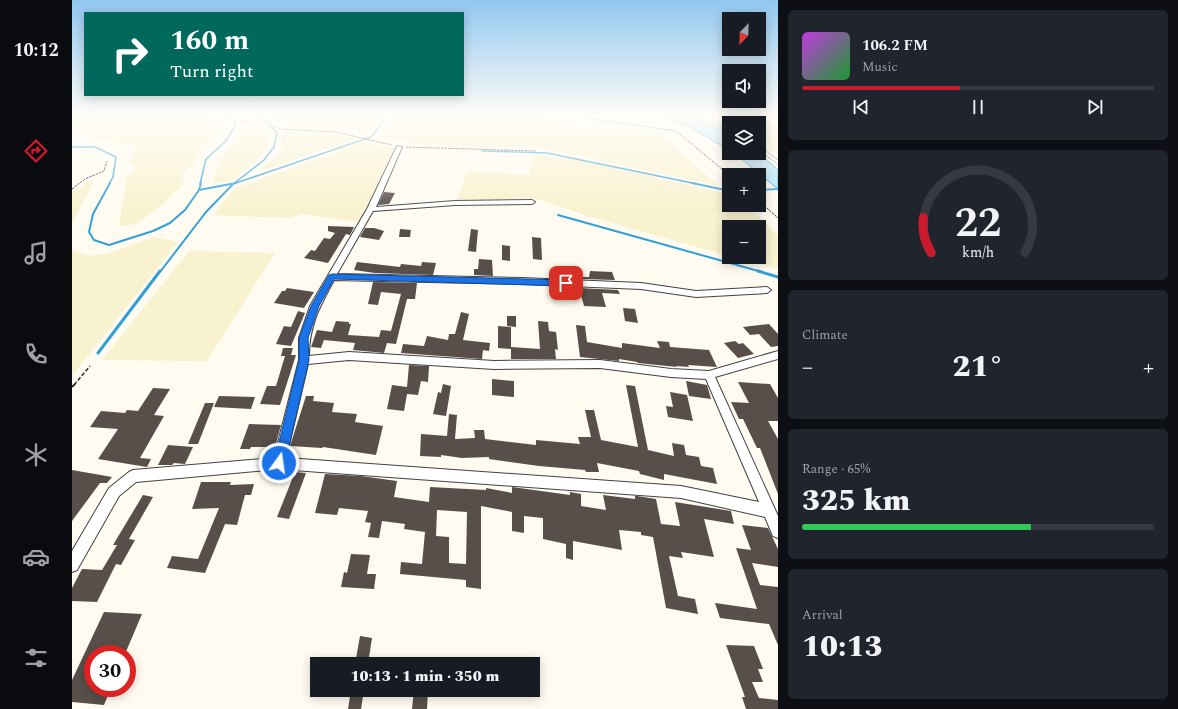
<!DOCTYPE html>
<html lang="en">
<head>
<meta charset="utf-8">
<style>
	:root { --surface:#171b24; --page:#20242c; --text:#f1f3f6; --muted:#9ea1a6; --line:#363941; --accent:#ca1b2d }
	body { margin:0; font-family:Spectral,serif; background:var(--page); color:var(--text); height:100vh; display:flex; flex-direction:column; font-size:15px; white-space:nowrap }
	* { box-sizing:border-box; margin:0 }
	p { font-size:13px; color:var(--muted) }
	.icon { flex:none; width:22px; height:22px; fill:none; stroke:currentColor; stroke-width:2; stroke-linecap:round; stroke-linejoin:round }
	.map { position:relative; flex:1; overflow:hidden }
	.sheet { display:flex; flex-direction:column; gap:10px; padding:10px; background:#0d0f14; width:400px }
	.sheet>* { flex:none }
	.top-card { position:absolute; left:12px; top:12px; width:380px; height:84px; border-radius:0px; box-shadow:0 2px 10px #0003; background:#00695c; color:#fff; overflow:hidden }
	.needle { width:26px; rotate:203deg }
	.buttons { position:absolute; left:650px; top:12px; display:grid; gap:8px }
	.buttons a { display:grid; place-items:center; width:44px; height:44px; border-radius:0px; background:var(--surface); box-shadow:0 2px 10px #0003; font-size:20px }
	.speed { position:absolute; left:12px; top:645px; display:flex; gap:8px; font-size:20px; font-weight:700; text-align:center }
	.speed>* { display:grid; place-content:center; width:52px; height:52px; border-radius:50%; background:var(--surface); box-shadow:0 2px 10px #0003; line-height:1 }
	.speed .limit { border:6px solid #d22; background:#fff; color:#111 }
	.pin { position:absolute; display:grid; place-items:center; width:34px; height:34px; color:#fff; margin:-17px; border-radius:8px; box-shadow:0 2px 6px #0006 }
	.me { position:absolute; width:44px; margin:-22px; rotate:14deg; stroke-linejoin:round; filter:drop-shadow(0 0 3px #0008) }
	.turn { display:flex; align-items:center; gap:14px; height:84px; padding:0 20px; font-size:18px }
	.turn .icon { width:52px; height:52px; stroke-width:2.5 }
	.turn b { display:block; font-size:28px; line-height:34px }
	.big { font-size:30px; font-weight:800; line-height:1.1 }
	.sheet .tile { flex:1; display:flex; flex-direction:column; justify-content:center; gap:6px; min-width:0; padding:0 14px; border-radius:6px; background:var(--page) }
	.sheet .dial { align-items:center; gap:0 }
	.dial svg { height:104px; overflow:visible; fill:none; stroke:var(--line); stroke-width:7; stroke-linecap:round; text-anchor:middle }
	.dial text { fill:var(--text); stroke:none }
	.song { display:flex; align-items:center; gap:12px }
	.cover { width:48px; height:48px; border-radius:6px; background:linear-gradient(135deg,hsl(290 70% 55%),hsl(130 70% 35%)) }
	.played { height:4px; border-radius:2px; background:linear-gradient(90deg,var(--accent) 45%,var(--line) 45%) }
	.keys { display:flex; justify-content:space-around; direction:ltr }
	.heat { display:flex; justify-content:space-between; align-items:center; font-size:22px; direction:ltr }
	.charge { height:6px; border-radius:3px; background:linear-gradient(90deg,#34c759 65%,var(--line) 0) }
	.trip { position:absolute; left:238px; top:657px; width:230px; height:40px; border-radius:0px; background:var(--surface); box-shadow:0 2px 10px #0003; font-weight:800; line-height:40px; text-align:center }
	main { display:flex; flex:1; min-height:0 }
	.dock { display:flex; flex-direction:column; width:72px; justify-content:space-around; align-items:center; background:#090b0e; color:var(--muted) }
	.dock .icon { width:28px; height:28px }
	.dock .selected { color:var(--accent) }
	.dock b { font-size:18px; color:var(--text) }
	.map>svg:first-child { display:block }
</style>
</head>
<body>
<main>
<nav class="dock">
<b>10:12</b>
<svg class="icon selected" aria-label="directions" viewBox="0 0 24 24"><path d="M12 3l9 9-9 9-9-9zM9 14v-3h6M13 9l2 2-2 2"/></svg>
<svg class="icon" aria-label="music" viewBox="0 0 24 24"><path d="M9 18V5l10-2v13"/><circle cx="6" cy="18" r="3"/><circle cx="16" cy="16" r="3"/></svg>
<svg class="icon" aria-label="phone" viewBox="0 0 24 24"><path d="M5 4h4l2 5-3 2q2 4 5 5l2-3 5 2v4C11 20 4 13 5 4z"/></svg>
<svg class="icon" aria-label="climate" viewBox="0 0 24 24"><path d="M12 3v18M4 7l16 10M4 17L20 7"/></svg>
<svg class="icon" aria-label="car" viewBox="0 0 24 24"><path d="M5 17H2v-5l4-1 3-4h7l3 4 3 1v5h-3M9 17h6M6 11h13"/><circle cx="7" cy="17" r="2"/><circle cx="17" cy="17" r="2"/></svg>
<svg class="icon" aria-label="filters" viewBox="0 0 24 24"><path d="M4 7h16M4 17h16"/><circle cx="9" cy="7" r="2"/><circle cx="15" cy="17" r="2"/></svg>
</nav>
<div class="map">
<svg width="706" height="709" viewBox="0 0 706 709">
	<rect width="100%" height="100%" fill="#fffbf0"/>
	<path fill="#f8f2ce" d="M21,114H81L80,119L123,117L139,119L150,122L151,129L125,150V158L109,176L113,182L92,203L66,223L47,227L55,175L66,169L57,162L64,146L16,137L13,134L0,129V118Z
		M194,114H311L297,132L210,126Z
		M325,114H448L456,118L588,133L647,186L471,148L350,144L308,137Z
		M628,114H674L678,118L679,123H657V127L639,117Z
		M683,114L706,116V155L698,150L690,121Z
		M186,123L197,130L196,145L189,156L159,181L141,184L145,165L159,146L171,124Z
		M213,132H249L268,134L284,139L184,172L210,152L209,140Z
		M292,142L322,148L287,222L229,214L219,218L142,215L163,188Z
		M462,154L505,160L657,194V205H673L692,221L706,235V269L662,257H687V227H657V256L519,217L462,198L384,202L395,171L457,175Z
		M19,179L21,184L0,223V193Z
		M82,237L106,242L0,376V250L18,256L37,253Z
		M117,251L203,253L135,361L30,360Z"/>
	<path fill="#b0e3fb" stroke="#319fd8" d="M581,114H611L619,116L657,134V150L618,127Z
		M662,153H686L688,154L706,170V189Z"/>
	<g fill="none" stroke-linecap="round" stroke-linejoin="round">
		<path stroke="#319fd8" stroke-width="1.5" d="M0,147H23L44,157L41,177L37,184
			M410,151L475,153L625,184
			M128,184L134,159L154,141L164,124L162,120L154,117L134,114
			M161,184L299,137L317,114
			M161,184L192,160L202,147L205,132L183,114"/>
		<path stroke="#319fd8" stroke-width="2" d="M38,183L21,214L17,232L22,240L37,245L81,231L98,223L113,210L127,190L129,183
			M620,183L653,190
			M127,190L164,183
			M687,190L706,189
			M486,215L690,272
			M88,272L134,212L162,183"/>
		<path stroke="#319fd8" stroke-width="3" d="M686,271L706,277
			M26,353L88,271"/>
	</g>
	<path fill="#584f4a" fill-rule="evenodd" d="M312,192L323,193L317,204L306,205Z
		M256,226L282,227L278,235L274,234L256,263L232,258L239,250L243,251L252,238L258,239L263,233L256,231Z
		M293,228H302L312,231L307,240L288,237Z
		M328,229L339,230L338,237H327Z
		M399,229L406,230L404,252L396,251Z
		M460,237L469,238L470,260L461,259Z
		M430,245L438,246V261L430,260Z
		M407,259L420,260L421,276L402,275V269H406Z
		M285,262L328,267L329,264L349,266L350,262L364,263L361,275L303,273L282,270Z
		M518,271L540,272L543,280L509,279L508,277H517Z
		M301,282L345,283L343,299H335L324,344L315,343L312,353L281,350L283,343L252,340L249,348L239,347L245,330L260,332L264,321L277,322V324H279L276,335L307,337L309,330L319,331L329,294L309,292L306,305L296,304Z
		M215,288L242,292L232,308L202,303L210,291H213Z
		M507,288L546,290L548,294L530,293L534,307L512,306Z
		M551,308L563,309L566,323L553,321Z
		M226,311L233,313L219,346L204,344L212,326L219,327Z
		M389,312L397,314L391,340L418,343L417,351L411,350L410,359L329,353L331,344L352,346L355,336L376,340L377,334H383Z
		M435,316H444V327L435,326Z
		M466,321L476,322L477,331L484,332L486,350L483,349L484,359H439V349L426,348V326L439,327V347L468,349Z
		M697,324L706,334V346L699,347L687,334L678,335L671,327Z
		M504,325L513,326L515,342L550,348V343L588,348L585,341L597,342L598,347L637,350L645,367L616,365L617,367L604,366L605,367L566,363L565,362L547,359V361L508,357Z
		M663,341L667,344L671,343L682,354L666,358L652,343Z
		M211,348H221L219,355H224L208,405L188,404L195,386H204L213,356H209Z
		M337,365L357,366L356,382L349,381L346,395L335,394L332,411L315,409L320,385L335,387Z
		M420,379L442,381V397L420,395Z
		M614,381L635,385L639,399L617,396Z
		M666,382L698,384L706,398V421H696L706,439V494L688,448H685L671,419H667L659,402L677,403Z
		M371,384L379,386L374,416L361,414L366,392L369,393Z
		M554,385L563,386L576,450L602,456L600,443L612,445L614,455L627,457L629,466L641,468L645,484L592,474V480L568,474L567,471L525,463L527,472H514L513,470L467,466L417,459V457L390,458L369,455V457L348,456L349,434L375,436L377,414L385,415L383,439L403,438L402,430H412L413,439L464,445V440L508,444L506,437H519L513,410H522L529,440L566,447Z
		M81,388L98,389L82,415L92,416L68,458L79,459L75,467L26,459L46,429L18,427L29,411L53,413L55,410L66,411Z
		M598,392L615,395L621,421L596,417L594,406L601,407Z
		M147,396L183,397L179,409L142,407Z
		M234,396H242L241,401L262,403L260,412L285,414L283,422L311,426L304,455L251,447L250,448L218,446Z
		M133,403H142L126,444H116Z
		M177,424L209,425L203,447H179L178,449H168Z
		M96,445L121,447L113,464L102,463L100,465H86Z
		M0,470L40,477L35,483H28L0,521Z
		M223,472L234,473L217,519L205,517Z
		M253,474L289,476L325,481L322,497L357,502L358,487L414,490V488L440,493V487L498,495V492L509,494V506L534,510L531,495L563,499V496H565L584,499L589,524L608,526L603,502L659,511L662,524L632,519L642,557L609,552L611,558L597,556L606,596L623,599L626,614L594,608L581,537L569,535V532L547,530L550,550L501,541V560L494,558V544L471,539V518L452,516V533L440,531V512L409,506V589L394,587V580L328,574L329,562L350,564L353,532L332,529L333,524L310,521L307,538L296,537L299,523L293,522L296,511L267,508L265,515L243,513ZM365,510L395,512L394,564L377,563V537L364,536Z
		M129,482H159L158,485L182,484L179,495H173L165,525L153,524L133,573L95,568L100,556L126,559L147,508L120,509Z
		M71,495L81,497L57,539L63,540L49,565L44,564L25,602L0,601V588L10,569L30,570L45,545H41Z
		M670,525L696,528L706,549V567L680,563L688,585L706,587V645L697,624L648,618L643,603L685,609L664,548L679,550Z
		M279,554L298,555L295,574H304L302,589L269,587L272,572L275,573Z
		M32,612L70,614L53,654H21V688H39L32,705L0,702V680Z
		M288,636L300,638L296,664H283Z
		M654,645L682,646L691,669H686L691,682H680L687,698L706,700V709H674L670,697H673Z
		M279,690H292L289,709H276Z
		M342,690H356L355,709H340Z"/>
	<g fill="none" stroke-linecap="round" stroke-linejoin="round">
		<g stroke="#424242" stroke-width="4">
			<path id="service" d="M619,114L636,119L657,130
				M687,148L706,162"/>
		</g>
		<g stroke="#424242" stroke-width="2">
			<path id="minor" d="M325,146L330,147L304,207L383,201L460,200L463,202L460,204L383,205L301,211L265,274L450,278L569,283L624,291L695,287L699,290L695,293L624,297L569,289L450,284L262,280C248,306 237,325 237,356L277,352L422,361L528,360L599,369L637,371L706,351V359L643,377L706,516V538L701,536L693,517L609,498L207,469L64,482L47,496L5,570L0,572V551L37,488L57,472L61,470L202,458L227,360V338L238,306L295,209ZM277,360L422,369L528,368L599,377L634,379L687,502L609,486L214,458L236,364Z"/>
		</g>
		<path stroke="#313131" stroke-width="1" stroke-dasharray="2.5 1" stroke-linecap="butt" d="M484,114L604,131L657,175
			M679,114L683,116L686,123
			M701,114L706,115
			M168,122L194,119L201,126L208,129L264,132L320,145
			M687,128L690,141
			M334,147L464,151
			M0,189L13,179L32,171L35,161
			M687,201L706,218"/>
		<path stroke="#313131" stroke-width="1.5" stroke-dasharray="4 2" stroke-linecap="butt" d="M2,385L18,366"/>
		<path stroke="#313131" stroke-width="2" stroke-dasharray="5 2.5" stroke-linecap="butt" d="M0,387L3,384"/>
		<use href="#service" stroke="#fff" stroke-width="3"/>
		<use href="#minor" fill="#fff" fill-rule="evenodd"/>
	</g>
	<linearGradient id="sky" x2="0" y2="1"><stop stop-color="#91c7f0"/><stop offset="0.54" stop-color="#fffdf8"/><stop offset="1" stop-color="#fffdf8" stop-opacity="0"/></linearGradient>
	<rect width="706" height="213" fill="url(#sky)"/>
	<path fill="#1a73e8" stroke="#114b97" d="M260,274L494,280L498,283L494,286L262,279L247,306L236,338L237,360L213,463L211,467L207,468L203,467L202,463L227,360V338L239,306L257,275Z"/>
</svg>
<div class="buttons">
<a><svg class="needle" viewBox="-14 -14 28 28"><path d="M0-13l5 13h-10z" fill="#e53935"/><path d="M0 13l5-13h-10z" fill="#9ea1a6"/></svg></a>
<a><svg class="icon" aria-label="sound" viewBox="0 0 24 24"><path d="M4 9h4l5-4v14l-5-4H4zM17 9q2 3 0 6"/></svg></a>
<a><svg class="icon" aria-label="layers" viewBox="0 0 24 24"><path d="M12 4l9 5-9 5-9-5zM3 14l9 5 9-5"/></svg></a>
<a>+</a>
<a>−</a>
</div>
<div class="speed"><div class="limit">30</div></div>
<div class="pin" style="left:494px;top:283px;background:#d93025"><svg class="icon" aria-label="arrive" viewBox="0 0 24 24"><path d="M6 21V4h12l-3 4 3 4H6"/></svg></div>
<svg class="me" style="left:207px;top:463px" viewBox="-20 -20 40 40"><circle r="17" fill="#1a73e8" stroke="#fff" stroke-width="3"/><path d="M0-11L8 9 0 5-8 9z" fill="#fff"/></svg>
<div class="trip">10:13 · 1 min · 350 m</div>
<div class="top-card">
<div class="turn"><svg class="icon" aria-label="right" viewBox="0 0 24 24"><path d="M7 20v-9h11M14 6l5 5-5 5"/></svg><div><b>160 m</b>Turn right</div></div>
</div>
</div>
<section class="sheet">
<div class="tile">
<div class="song"><i class="cover"></i><div><b>106.2 FM</b><p>Music</p></div></div>
<div class="played"></div>
<div class="keys"><svg class="icon" aria-label="previous" viewBox="0 0 24 24"><path d="M18 5L8 12l10 7zM5 5v14"/></svg><svg class="icon" aria-label="pause" viewBox="0 0 24 24"><path d="M8 5v14M16 5v14"/></svg><svg class="icon" aria-label="next" viewBox="0 0 24 24"><path d="M6 5l10 7-10 7zM19 5v14"/></svg></div>
</div>
<div class="tile dial"><svg viewBox="0 0 100 80">
<path d="M14 69A42 42 0 1 1 86 69"/>
<path d="M14 69A42 42 0 0 1 8 42" stroke="#ca1b2d"/>
<text x="50" y="56" font-size="32" font-weight="700">22</text>
<text x="50" y="72" font-size="11">km/h</text>
</svg></div>
<div class="tile"><p>Climate</p>
<div class="heat"><a>−</a><b class="big">21°</b><a>+</a></div>
</div>
<div class="tile"><p>Range · 65%</p><b class="big">325 km</b><div class="charge"></div></div>
<div class="tile"><p>Arrival</p><b class="big">10:13</b></div>
</section>
</main>
</body>
</html>
